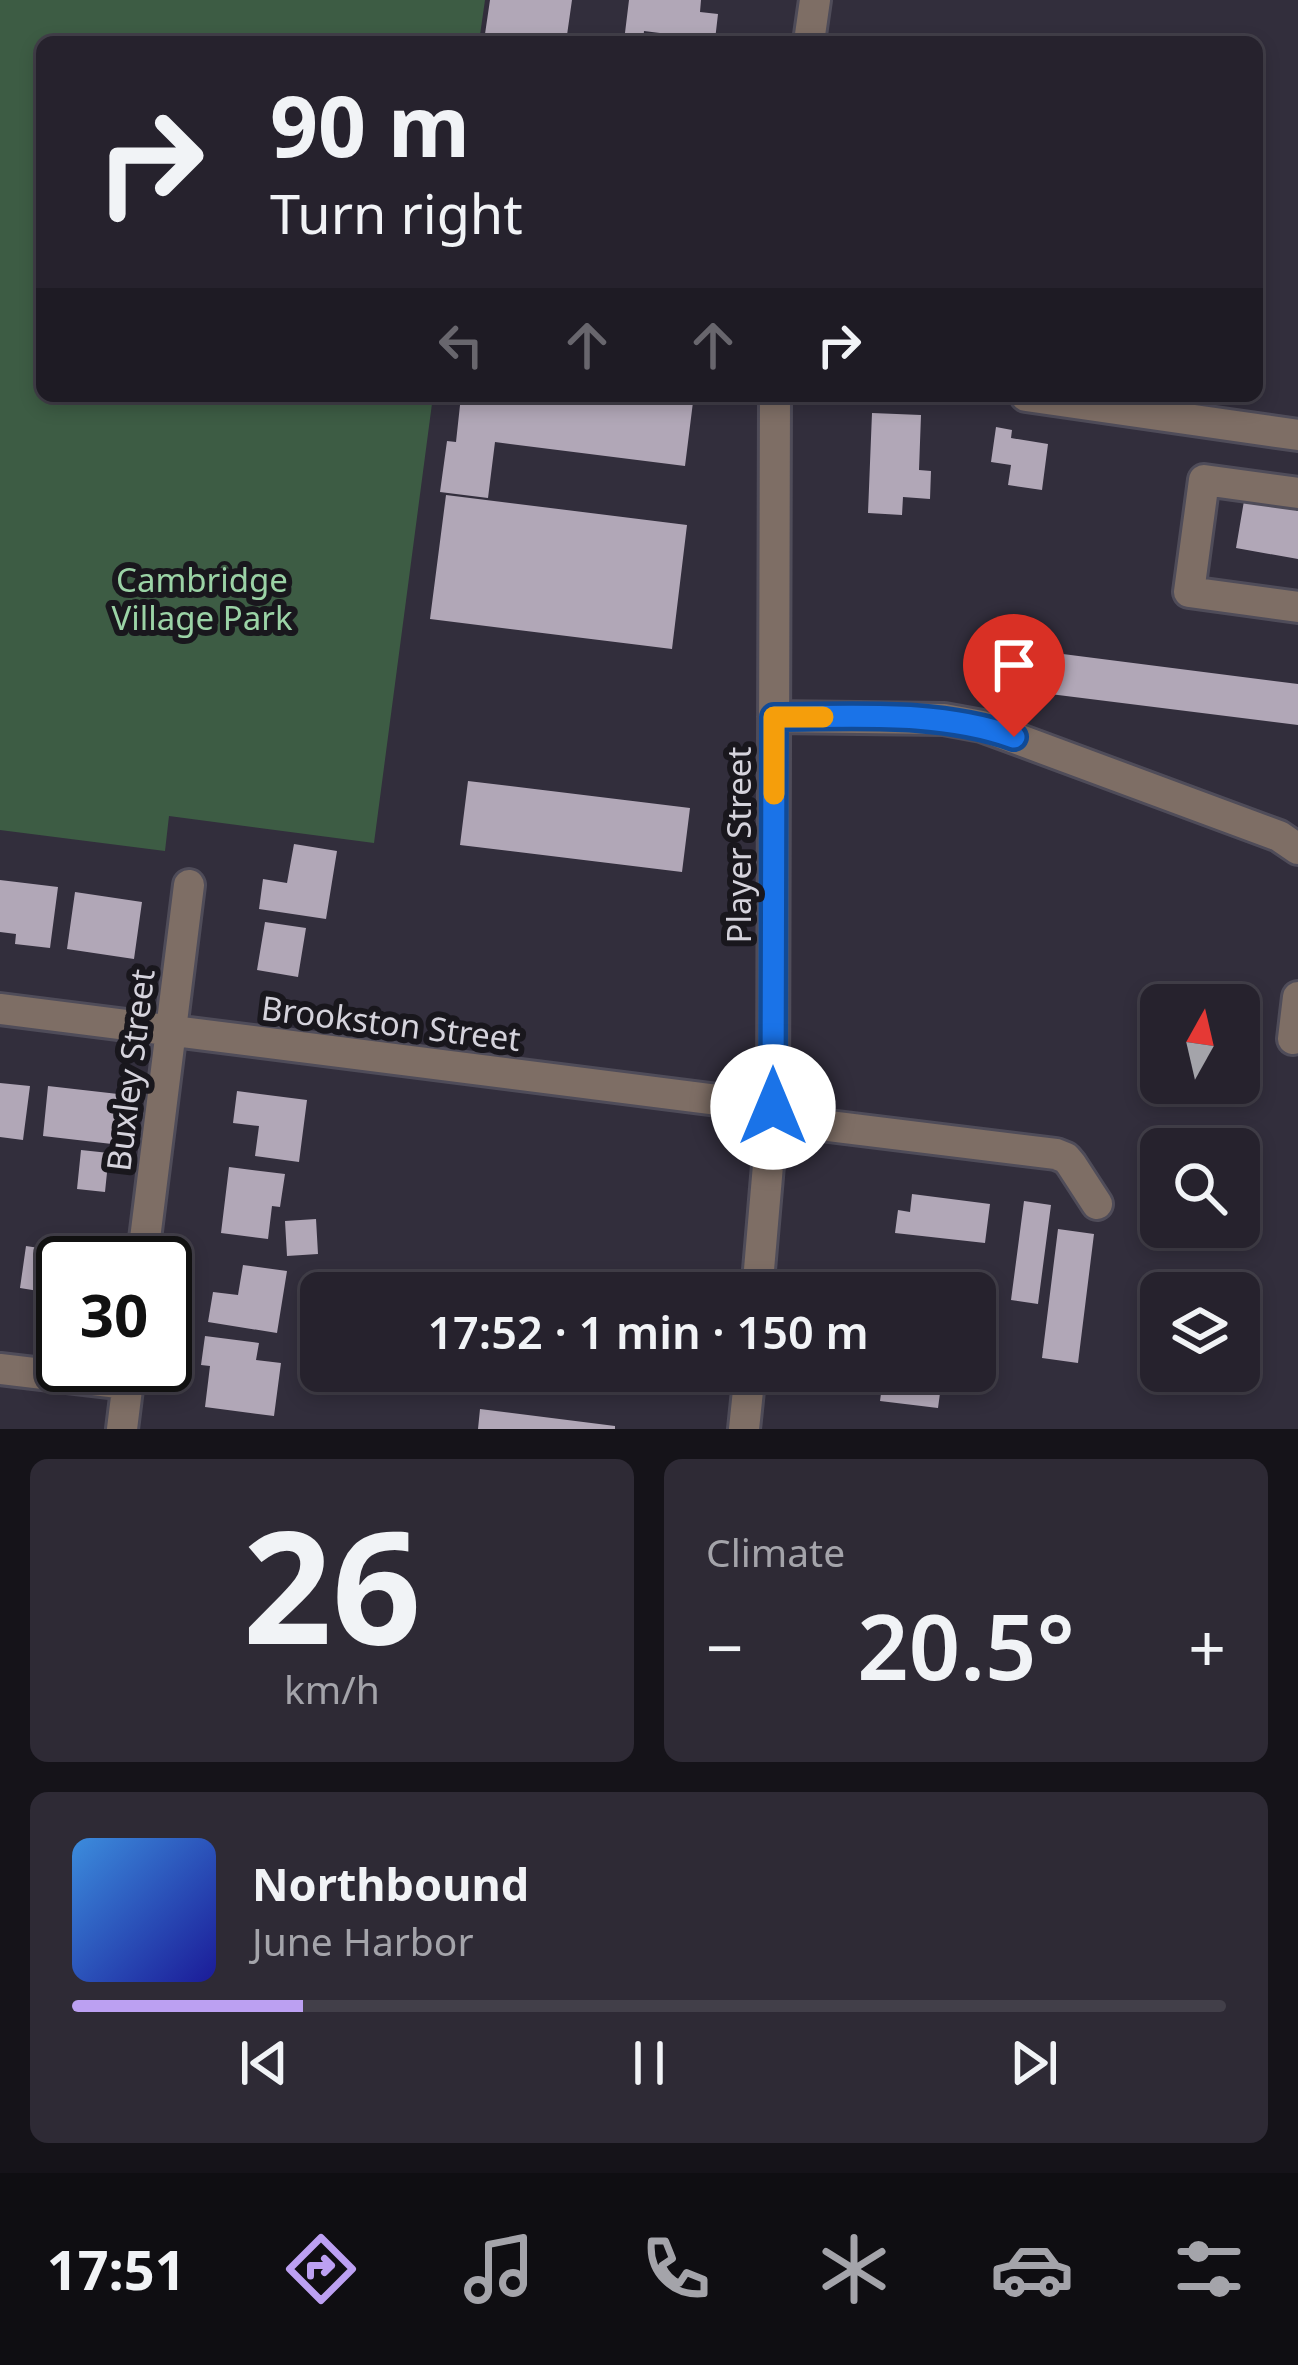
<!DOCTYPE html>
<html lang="en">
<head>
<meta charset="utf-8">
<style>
	:root { --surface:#26222d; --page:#2e2a35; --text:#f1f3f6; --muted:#a4a4aa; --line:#423f49; --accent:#bca0f2 }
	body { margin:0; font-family:"Noto Sans",sans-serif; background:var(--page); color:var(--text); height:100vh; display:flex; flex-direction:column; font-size:45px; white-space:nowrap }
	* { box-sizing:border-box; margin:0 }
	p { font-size:39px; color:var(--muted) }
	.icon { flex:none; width:66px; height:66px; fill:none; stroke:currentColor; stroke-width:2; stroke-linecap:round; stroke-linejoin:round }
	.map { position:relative; height:1429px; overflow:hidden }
	.details { display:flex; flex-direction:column; gap:30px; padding:30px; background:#151319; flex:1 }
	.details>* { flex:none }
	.banner { position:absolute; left:36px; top:36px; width:1227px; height:366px; border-radius:18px; box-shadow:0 6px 18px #0003,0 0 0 3px var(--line); background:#26222d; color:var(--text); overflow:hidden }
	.needle { width:78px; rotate:8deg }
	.controls { position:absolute; left:1140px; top:984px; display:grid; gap:24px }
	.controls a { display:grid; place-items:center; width:120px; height:120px; border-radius:18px; background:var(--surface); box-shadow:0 6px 18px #0003,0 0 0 3px var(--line); font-size:60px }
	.speed { position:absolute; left:36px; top:1236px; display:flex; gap:24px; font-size:60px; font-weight:700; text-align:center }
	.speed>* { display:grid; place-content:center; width:156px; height:156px; border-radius:50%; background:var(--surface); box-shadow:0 6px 18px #0003,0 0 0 3px var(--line); line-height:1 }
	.speed .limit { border:6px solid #111; border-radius:18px; background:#fff; color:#111 }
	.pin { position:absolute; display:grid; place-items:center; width:102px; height:102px; color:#fff; margin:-123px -51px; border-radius:50% 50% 50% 0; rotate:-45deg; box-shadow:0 0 12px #0007 }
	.pin .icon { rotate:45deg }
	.me { position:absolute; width:132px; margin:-66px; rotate:0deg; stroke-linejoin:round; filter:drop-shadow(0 0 9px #0008) }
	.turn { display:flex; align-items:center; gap:42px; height:252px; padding:0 36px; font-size:54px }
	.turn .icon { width:156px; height:156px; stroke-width:2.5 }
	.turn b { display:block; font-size:84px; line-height:102px }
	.lanes { display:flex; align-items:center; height:114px; padding:0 36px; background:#0003; justify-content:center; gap:60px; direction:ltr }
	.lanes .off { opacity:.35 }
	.big { font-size:90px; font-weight:600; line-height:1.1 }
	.details .tile { flex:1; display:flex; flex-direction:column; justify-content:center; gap:18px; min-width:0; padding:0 42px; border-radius:18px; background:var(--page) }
	.details .dial { align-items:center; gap:0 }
	.dial b { font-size:156px; line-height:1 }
	.song { display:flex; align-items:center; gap:36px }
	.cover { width:144px; height:144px; border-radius:18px; background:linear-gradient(135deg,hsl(210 70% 55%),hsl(240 70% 35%)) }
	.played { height:12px; border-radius:6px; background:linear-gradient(90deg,var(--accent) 20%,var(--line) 20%) }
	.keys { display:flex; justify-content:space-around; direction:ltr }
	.heat { display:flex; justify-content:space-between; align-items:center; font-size:66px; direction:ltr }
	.details .tiles { flex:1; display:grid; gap:30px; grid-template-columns:1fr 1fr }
	.tile:last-child { grid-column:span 2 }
	.trip { position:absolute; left:300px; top:1272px; width:696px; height:120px; border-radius:18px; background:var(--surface); box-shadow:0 6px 18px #0003,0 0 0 3px var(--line); font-weight:600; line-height:120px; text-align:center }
	.tab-bar { display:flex; height:192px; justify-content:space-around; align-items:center; background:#0f0e12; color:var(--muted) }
	.tab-bar .icon { width:84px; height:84px }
	.tab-bar .on { color:var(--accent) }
	.tab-bar b { font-size:54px; color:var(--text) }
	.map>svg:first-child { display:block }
</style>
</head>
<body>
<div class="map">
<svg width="1298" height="1429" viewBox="0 0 1298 1429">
	<rect width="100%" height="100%" fill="#322e3c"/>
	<path fill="#3d5c44" d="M0,0H485L479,42H42V396H433L374,843L169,816L165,851L0,830Z"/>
	<path fill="#b1a7b7" d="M490,0H572L566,42H542L485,34Z
		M629,0H701L700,12L718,14L715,40L644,31L643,42L624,41Z
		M461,396H645L693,402L685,466L495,442L488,498L440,492L447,441L456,442Z
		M872,413L921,415L919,470L931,471L930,499L903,497L902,515L868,513Z
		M996,427L1012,430L1011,438L1048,444L1042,490L1008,485L1011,465L991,462Z
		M446,495L687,525L672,649L430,619Z
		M1245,495L1298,505V559L1236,548Z
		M1055,653L1298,684V725L1050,694Z
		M468,781L690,808L682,872L460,845Z
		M294,844L337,851L326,919L259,909L263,879L287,883Z
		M0,880L58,887L50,948L15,944L16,934L0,932Z
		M75,892L142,902L134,959L67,949Z
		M265,922L306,928L298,977L257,970Z
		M0,1083L30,1086L23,1140L0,1137Z
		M48,1086L118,1094L112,1144L43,1136Z
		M237,1091L307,1100L299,1162L255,1156L259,1126L233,1123Z
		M81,1150L109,1153L105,1192L77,1189Z
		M229,1167L285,1174L280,1207L272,1206L268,1239L221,1233Z
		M912,1194L990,1204L985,1243L895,1233L898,1210L910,1212Z
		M1024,1201L1051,1205L1038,1304L1011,1300Z
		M316,1219L318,1254L287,1256L285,1221Z
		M1058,1229L1094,1234L1078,1363L1042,1358Z
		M26,1246L98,1257L97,1263H63V1295L20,1288Z
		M243,1265L287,1271L277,1333L208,1322L213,1292L238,1295Z
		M205,1336L259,1343L256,1360L281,1363L274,1416L205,1407L210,1366L201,1365Z
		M884,1371H943L938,1408L880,1401Z
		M480,1409L615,1426V1429H478Z"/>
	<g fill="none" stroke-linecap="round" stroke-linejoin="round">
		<g stroke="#4f4c59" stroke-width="36">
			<path id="minor" d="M809,42L815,0
				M1026,396L1298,435
				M1298,493L1204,480L1189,592L1298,607
				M774,717L944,719L982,726L1279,836L1298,849
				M0,1009L773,1107
				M1293,1039L1298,997
				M772,1119L1056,1154L1066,1158L1071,1164L1097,1204
				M142,1263L189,885
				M757,1293L773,1107L775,396
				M0,1369L127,1384
				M122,1429L130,1365
				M744,1429L750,1371"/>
		</g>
		<use href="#minor" stroke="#7e6e65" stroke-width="30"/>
	</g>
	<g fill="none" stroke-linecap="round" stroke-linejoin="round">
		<g stroke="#114b97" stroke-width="30">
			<path id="route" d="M773,1107L774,717C854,717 938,710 1014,737"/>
		</g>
		<use href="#route" stroke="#1a73e8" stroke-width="21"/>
		<path stroke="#f59e0b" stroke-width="21" d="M774,794V717H823"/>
	</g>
	<g text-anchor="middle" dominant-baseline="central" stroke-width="12" stroke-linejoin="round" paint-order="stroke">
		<g font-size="33" fill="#9bd3a6" stroke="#19171d">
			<text x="202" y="579">Cambridge<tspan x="202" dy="38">Village Park</tspan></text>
		</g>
		<g font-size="33" fill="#d5d3dc" stroke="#19171d">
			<text transform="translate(738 845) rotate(-90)">Player Street</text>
			<text transform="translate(391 1023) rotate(7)">Brookston Street</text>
			<text transform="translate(130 1070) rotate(-83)">Buxley Street</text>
		</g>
	</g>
</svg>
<div class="controls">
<a><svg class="needle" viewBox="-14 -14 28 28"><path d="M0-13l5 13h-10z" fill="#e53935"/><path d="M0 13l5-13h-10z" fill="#a4a4aa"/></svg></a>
<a><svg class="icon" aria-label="search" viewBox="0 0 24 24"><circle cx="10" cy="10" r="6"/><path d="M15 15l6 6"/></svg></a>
<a><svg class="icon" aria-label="layers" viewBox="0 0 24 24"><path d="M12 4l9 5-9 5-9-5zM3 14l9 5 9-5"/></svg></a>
</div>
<div class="speed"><div class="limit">30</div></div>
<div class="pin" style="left:1014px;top:737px;background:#d93025"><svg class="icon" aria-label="arrive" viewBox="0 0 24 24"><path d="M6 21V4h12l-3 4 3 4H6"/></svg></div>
<svg class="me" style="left:773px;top:1107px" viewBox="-20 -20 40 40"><circle r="19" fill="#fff"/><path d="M0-13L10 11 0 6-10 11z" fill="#1a73e8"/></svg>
<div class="trip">17:52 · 1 min · 150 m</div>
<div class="banner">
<div class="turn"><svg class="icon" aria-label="right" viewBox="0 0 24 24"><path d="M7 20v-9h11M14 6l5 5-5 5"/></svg><div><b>90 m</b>Turn right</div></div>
<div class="lanes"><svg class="icon off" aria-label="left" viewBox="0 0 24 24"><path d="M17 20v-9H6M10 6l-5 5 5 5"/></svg><svg class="icon off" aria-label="ahead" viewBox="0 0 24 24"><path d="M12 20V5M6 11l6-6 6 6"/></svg><svg class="icon off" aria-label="ahead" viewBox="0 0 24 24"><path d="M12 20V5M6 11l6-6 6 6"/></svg><svg class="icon" aria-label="right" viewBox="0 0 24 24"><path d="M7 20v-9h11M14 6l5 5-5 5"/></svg></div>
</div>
</div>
<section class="details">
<div class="tiles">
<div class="tile dial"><b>26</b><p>km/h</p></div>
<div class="tile"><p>Climate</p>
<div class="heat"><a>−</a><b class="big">20.5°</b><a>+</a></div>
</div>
<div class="tile">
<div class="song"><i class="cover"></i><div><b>Northbound</b><p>June Harbor</p></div></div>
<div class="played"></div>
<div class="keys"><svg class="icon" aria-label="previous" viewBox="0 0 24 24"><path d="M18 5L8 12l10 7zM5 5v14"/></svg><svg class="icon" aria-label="pause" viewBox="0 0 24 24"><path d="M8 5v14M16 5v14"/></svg><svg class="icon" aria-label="next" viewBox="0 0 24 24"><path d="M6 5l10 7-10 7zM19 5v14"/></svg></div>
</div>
</div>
</section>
<nav class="tab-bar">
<b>17:51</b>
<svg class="icon on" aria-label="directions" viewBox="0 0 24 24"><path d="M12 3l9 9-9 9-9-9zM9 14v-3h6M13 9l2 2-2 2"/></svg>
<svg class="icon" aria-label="music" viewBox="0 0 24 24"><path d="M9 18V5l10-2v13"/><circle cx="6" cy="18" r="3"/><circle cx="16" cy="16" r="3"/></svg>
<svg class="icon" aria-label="phone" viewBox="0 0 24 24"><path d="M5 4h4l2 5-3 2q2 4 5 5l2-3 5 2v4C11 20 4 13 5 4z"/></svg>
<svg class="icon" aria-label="climate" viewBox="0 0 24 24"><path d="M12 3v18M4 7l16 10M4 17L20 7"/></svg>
<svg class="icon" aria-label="car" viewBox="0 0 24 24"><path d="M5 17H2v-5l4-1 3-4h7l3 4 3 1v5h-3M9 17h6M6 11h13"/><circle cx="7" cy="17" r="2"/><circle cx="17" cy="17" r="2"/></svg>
<svg class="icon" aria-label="filters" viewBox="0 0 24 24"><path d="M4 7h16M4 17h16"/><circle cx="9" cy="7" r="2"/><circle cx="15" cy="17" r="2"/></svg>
</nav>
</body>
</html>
